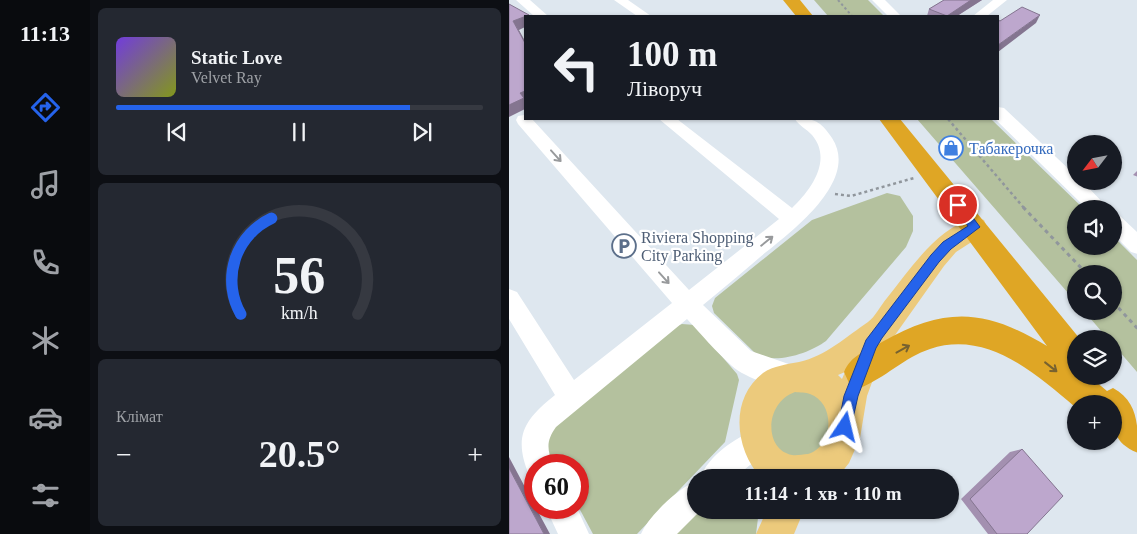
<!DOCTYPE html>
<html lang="uk">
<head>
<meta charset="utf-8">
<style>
	:root { --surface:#171b24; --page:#242831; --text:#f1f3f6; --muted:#9ea1a6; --line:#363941; --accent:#2563eb }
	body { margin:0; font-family:Georgia,serif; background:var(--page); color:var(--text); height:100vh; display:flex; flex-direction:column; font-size:19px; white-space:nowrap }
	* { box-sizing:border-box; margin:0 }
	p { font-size:16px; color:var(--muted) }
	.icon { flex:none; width:28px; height:28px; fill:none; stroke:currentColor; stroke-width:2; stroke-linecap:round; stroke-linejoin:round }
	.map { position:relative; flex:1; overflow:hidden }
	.sheet { display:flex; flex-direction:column; gap:8px; padding:8px; background:#0d0f14; width:419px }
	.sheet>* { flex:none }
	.top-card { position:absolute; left:15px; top:15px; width:475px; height:105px; border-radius:0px; box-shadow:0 1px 4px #0004; background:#171b24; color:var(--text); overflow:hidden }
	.needle { width:32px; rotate:238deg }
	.buttons { position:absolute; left:558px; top:135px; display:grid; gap:10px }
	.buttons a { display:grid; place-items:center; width:55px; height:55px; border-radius:50%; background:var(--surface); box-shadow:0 1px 4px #0004; font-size:25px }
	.speed { position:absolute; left:15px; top:454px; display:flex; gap:10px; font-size:25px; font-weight:700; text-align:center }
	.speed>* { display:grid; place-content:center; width:65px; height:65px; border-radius:50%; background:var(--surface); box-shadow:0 1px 4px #0004; line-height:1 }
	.speed .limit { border:8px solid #d22; background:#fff; color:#111 }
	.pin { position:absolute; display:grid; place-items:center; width:42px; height:42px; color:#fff; margin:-21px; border:2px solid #fff; border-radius:50%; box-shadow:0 1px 5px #0007 }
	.me { position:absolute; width:55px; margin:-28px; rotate:10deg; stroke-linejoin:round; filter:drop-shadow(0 0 4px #0008) }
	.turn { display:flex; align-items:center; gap:18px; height:105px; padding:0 20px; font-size:22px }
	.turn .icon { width:65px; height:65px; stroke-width:2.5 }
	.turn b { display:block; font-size:35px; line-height:42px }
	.big { font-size:38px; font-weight:700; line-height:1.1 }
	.sheet .tile { flex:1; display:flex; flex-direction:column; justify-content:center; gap:8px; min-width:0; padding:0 18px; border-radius:8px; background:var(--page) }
	.sheet .dial { align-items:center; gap:0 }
	.dial svg { height:130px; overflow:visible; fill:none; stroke:var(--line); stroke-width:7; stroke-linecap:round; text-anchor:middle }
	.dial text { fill:var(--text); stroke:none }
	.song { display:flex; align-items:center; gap:15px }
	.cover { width:60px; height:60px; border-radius:8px; background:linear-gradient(135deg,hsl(260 70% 55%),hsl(70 70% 35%)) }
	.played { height:5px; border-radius:2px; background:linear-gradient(90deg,var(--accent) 80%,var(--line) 80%) }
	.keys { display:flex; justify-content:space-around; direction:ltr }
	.heat { display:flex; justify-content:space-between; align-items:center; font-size:28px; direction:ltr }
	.trip { position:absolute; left:178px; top:469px; width:272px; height:50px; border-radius:25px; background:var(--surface); box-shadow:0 1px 4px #0004; font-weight:700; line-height:50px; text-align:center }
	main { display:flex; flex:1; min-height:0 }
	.menu { display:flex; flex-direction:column; width:90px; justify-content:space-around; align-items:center; background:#090b0e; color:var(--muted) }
	.menu .icon { width:35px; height:35px }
	.menu .selected { color:var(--accent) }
	.menu b { font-size:22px; color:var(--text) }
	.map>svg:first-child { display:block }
</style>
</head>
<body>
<main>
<nav class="menu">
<b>11:13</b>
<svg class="icon selected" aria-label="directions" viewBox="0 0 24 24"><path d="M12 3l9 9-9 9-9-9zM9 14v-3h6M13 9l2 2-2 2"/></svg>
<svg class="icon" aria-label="music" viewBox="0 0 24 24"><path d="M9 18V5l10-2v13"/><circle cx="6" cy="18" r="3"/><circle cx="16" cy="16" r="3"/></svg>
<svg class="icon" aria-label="phone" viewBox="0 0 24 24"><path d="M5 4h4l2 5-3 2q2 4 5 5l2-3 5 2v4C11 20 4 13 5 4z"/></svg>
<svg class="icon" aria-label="climate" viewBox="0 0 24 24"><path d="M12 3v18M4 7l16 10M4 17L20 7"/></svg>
<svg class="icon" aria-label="car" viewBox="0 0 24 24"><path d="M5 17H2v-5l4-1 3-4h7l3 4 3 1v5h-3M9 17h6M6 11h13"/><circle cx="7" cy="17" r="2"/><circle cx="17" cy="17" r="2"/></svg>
<svg class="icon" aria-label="filters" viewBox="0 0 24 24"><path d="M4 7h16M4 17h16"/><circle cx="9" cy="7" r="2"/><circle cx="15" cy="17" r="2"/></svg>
</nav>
<section class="sheet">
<div class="tile">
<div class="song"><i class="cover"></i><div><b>Static Love</b><p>Velvet Ray</p></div></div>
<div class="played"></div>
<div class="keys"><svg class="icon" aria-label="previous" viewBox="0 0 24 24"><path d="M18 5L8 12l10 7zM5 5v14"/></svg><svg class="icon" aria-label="pause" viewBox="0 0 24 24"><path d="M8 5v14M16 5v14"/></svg><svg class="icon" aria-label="next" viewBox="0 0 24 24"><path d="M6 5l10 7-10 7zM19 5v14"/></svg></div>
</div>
<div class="tile dial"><svg viewBox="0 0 100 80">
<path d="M14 69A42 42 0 1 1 86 69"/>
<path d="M14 69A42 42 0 0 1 33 10" stroke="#2563eb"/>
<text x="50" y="56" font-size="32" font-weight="700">56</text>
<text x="50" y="72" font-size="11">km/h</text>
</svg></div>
<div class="tile"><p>Клімат</p>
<div class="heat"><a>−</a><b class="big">20.5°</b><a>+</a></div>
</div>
</section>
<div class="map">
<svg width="629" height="534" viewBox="0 0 629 534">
	<rect width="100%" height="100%" fill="#dee7ef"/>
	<path fill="#b4c19e" d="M305,0H359L375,16H319Z
		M408,119H482L575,209H566V246H604V236L628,260V372L604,344V339H599L575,311H604V274H566V301Z
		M378,193L391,196L404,216V231L397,247L317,341C301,353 266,365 247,354L205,313L203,306L206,298L303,220Z
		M173,324L186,325L228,374L230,380L216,442L128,534H84L69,506V465H46L38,451L39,432L165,327Z
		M281,383L324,402L317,452L269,459L253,410Z
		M188,510H250L247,534H165Z"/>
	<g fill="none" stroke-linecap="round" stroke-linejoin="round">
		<path stroke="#90969c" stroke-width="2" stroke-dasharray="2.5 2.5" stroke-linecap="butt" d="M329,0L343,16"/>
		<path stroke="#90969c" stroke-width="2.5" stroke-dasharray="3 3" stroke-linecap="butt" d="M439,119L515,208
			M326,194L342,196L405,178"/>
		<path stroke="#90969c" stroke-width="3" stroke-dasharray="4 4" stroke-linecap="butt" d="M514,207L578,274
			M604,302L629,329"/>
		<path fill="#fff" fill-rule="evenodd" d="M7,0H21L39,16H25Z
			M105,0H119L142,16H128Z
			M363,0H376L392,16H379Z
			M484,0H498L478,16H464Z
			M489,107L495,108L566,175V181H573L600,209H578L486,119H489Z
			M15,115L16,119H23L180,290L270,219L150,119H168L283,208C302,190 324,160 303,135C298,129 290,126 286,119C306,118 312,122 323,138C352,182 278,235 250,258C232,274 213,289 194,305L242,351L291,368L294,377L291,386C275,392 236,378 223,366C207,352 192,334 178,319L47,427C37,441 38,449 44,465H26V477L20,475C4,436 15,420 46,395L0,319V289L8,292L65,380L163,303L9,124L7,120L9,116Z
			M604,214L611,216L629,233V254L622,252L604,234Z
			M248,429L258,433L262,443C257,455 237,467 226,478H191C200,455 226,438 248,429Z
			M186,482V510H192L168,534H132C139,517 169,488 186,482Z
			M37,508H68L80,534H49Z"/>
		<path fill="#ecca7c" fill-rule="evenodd" d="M466,217L475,220L478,227L475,234L447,252L435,266L374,352L358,396L351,438L340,463L328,478H252C226,449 220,399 254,373C264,366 279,364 290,362C317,356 338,336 359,322C366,317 372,305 378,298C403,267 426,230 466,217ZM336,372L333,379L329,375ZM286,392C291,393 297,392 301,394C318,400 323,421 317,436C315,444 307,452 299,454C294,454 288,456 283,455C255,450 255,403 286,392Z
			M258,510H295L285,534H247Z"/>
		<path fill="#dfa625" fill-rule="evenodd" d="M274,0H291L304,16H287Z
			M370,119H391L571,339H566V376H580L598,391L604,388C629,402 629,424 629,453C603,442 604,428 604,404H566V407C526,373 478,330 421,349C396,357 376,378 351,388L340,383L335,372C342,355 357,351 373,342C437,306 476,309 538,346Z"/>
	</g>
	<path fill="#a390b0" d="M435,0H473L448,16H418L420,9Z
		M629,170V177L624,175Z
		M513,449L518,534H479L452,499L501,452Z"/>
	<path fill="#847590" d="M462,0H473L448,16H438Z
		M531,15L527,23L489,52V45Z
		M16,16V27L10,30L16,41V43L4,21Z
		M16,91V109L0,117V105L11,93Z
		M0,457L26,506V508H27L41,534H35L0,468Z"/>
	<path fill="#bda7cd" stroke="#847590" d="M435,0H462L438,16L420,9Z
		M0,4L20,15L4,21L16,43V91L11,93L15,98L0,105Z
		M513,7L531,15L489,45V20L491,21Z
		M513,449L554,496L518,534H488L461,499Z
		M0,468L35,534H0Z"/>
	<defs><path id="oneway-shaft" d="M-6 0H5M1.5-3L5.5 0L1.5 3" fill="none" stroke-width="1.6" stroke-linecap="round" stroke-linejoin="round" transform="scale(1.25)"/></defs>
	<g stroke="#989a9c">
		<use href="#oneway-shaft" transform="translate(47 156) rotate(48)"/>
		<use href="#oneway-shaft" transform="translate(258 241) rotate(-39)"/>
		<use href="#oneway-shaft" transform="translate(155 278) rotate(48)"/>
	</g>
	<g stroke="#776230">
		<use href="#oneway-shaft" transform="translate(394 349) rotate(-29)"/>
		<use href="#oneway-shaft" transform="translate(542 367) rotate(38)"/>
	</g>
	<path fill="#2563eb" stroke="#184099" d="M449,201L453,203L471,227L442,249L430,262L373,338L367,348L349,396L341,432L336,434L331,432L329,427L335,396L357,340L422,255L434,242L459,226L444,205Z"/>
	<defs>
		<g id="shop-ring" transform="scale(1.25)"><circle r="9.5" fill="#fff" stroke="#3f7fe0" stroke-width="1.5"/><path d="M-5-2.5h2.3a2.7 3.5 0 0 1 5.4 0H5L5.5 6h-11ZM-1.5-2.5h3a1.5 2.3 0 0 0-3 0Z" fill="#3f7fe0"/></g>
		<g id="parking-ring" transform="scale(1.25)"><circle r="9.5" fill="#fff" stroke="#5c6f8a" stroke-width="1.5"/><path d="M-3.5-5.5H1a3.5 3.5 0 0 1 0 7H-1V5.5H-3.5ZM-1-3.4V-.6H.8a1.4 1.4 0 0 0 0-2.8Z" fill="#5c6f8a"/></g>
	</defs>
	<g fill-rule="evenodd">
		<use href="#shop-ring" x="442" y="148"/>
		<use href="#parking-ring" x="115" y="246"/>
	</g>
	<g text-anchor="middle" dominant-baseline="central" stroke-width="4.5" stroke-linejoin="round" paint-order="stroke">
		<g font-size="16" fill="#366cbe" stroke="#fff" text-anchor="start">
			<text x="460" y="148">Табакерочка</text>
		</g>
		<g font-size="16" fill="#4e5e75" stroke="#fff" text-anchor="start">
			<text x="132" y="237">Riviera Shopping<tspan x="132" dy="18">City Parking</tspan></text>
		</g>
	</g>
</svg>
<div class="buttons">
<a><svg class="needle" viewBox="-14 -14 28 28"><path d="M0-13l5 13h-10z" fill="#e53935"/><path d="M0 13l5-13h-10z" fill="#9ea1a6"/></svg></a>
<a><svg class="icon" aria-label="sound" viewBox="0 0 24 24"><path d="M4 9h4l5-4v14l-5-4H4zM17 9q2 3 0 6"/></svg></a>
<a><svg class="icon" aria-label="search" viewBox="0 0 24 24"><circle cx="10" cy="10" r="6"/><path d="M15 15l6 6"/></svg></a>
<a><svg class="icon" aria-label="layers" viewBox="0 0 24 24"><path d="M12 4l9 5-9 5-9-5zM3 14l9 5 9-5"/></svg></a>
<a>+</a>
</div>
<div class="speed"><div class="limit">60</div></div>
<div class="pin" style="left:449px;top:205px;background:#d93025"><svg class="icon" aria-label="arrive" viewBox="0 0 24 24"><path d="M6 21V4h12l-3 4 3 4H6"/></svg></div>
<svg class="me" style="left:336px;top:427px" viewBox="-20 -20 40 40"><path d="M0-17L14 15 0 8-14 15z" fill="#2563eb" stroke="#fff" stroke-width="4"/></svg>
<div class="trip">11:14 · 1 хв · 110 m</div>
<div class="top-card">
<div class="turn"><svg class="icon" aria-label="left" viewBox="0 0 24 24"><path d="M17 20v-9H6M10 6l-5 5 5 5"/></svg><div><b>100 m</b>Ліворуч</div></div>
</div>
</div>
</main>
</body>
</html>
